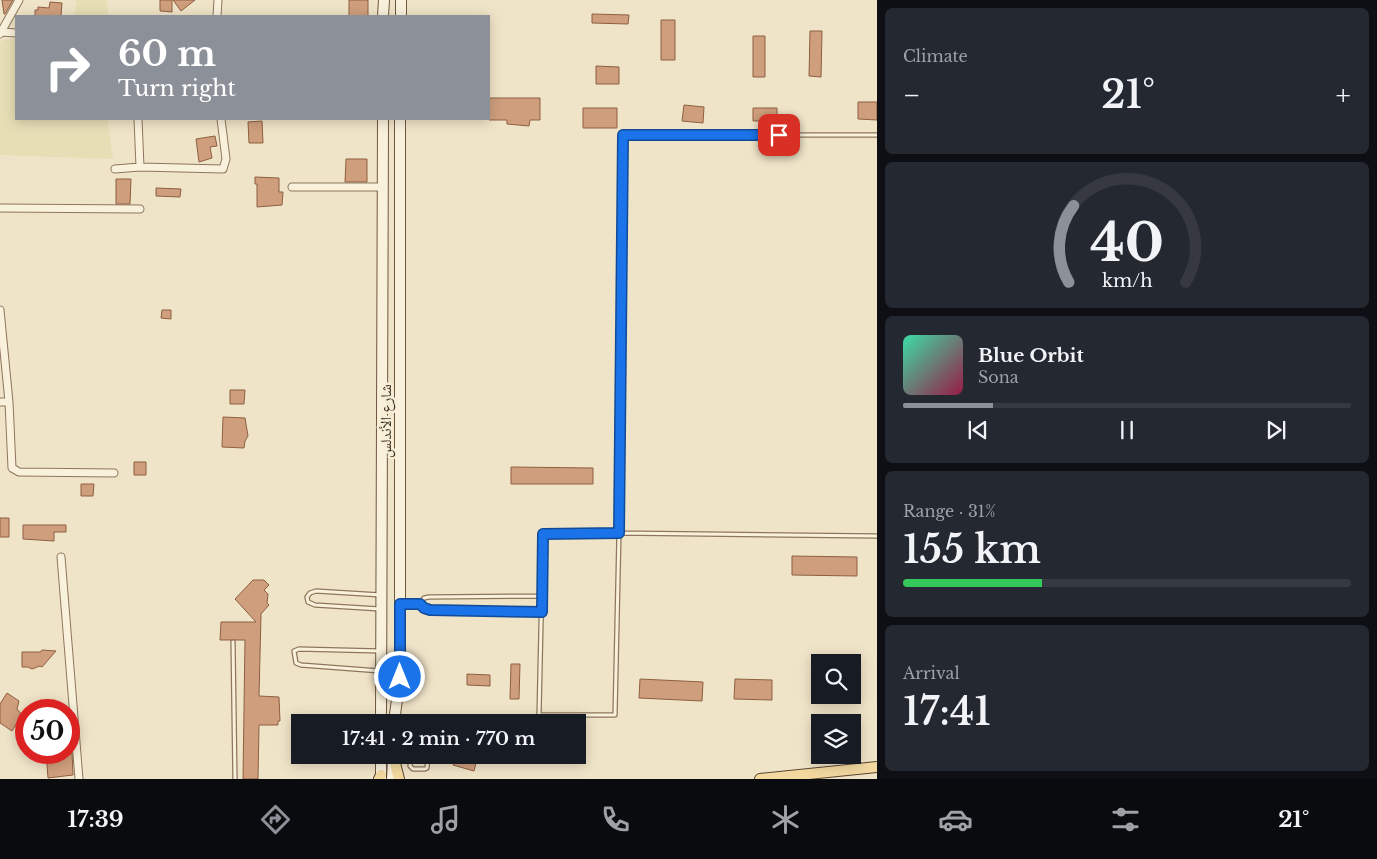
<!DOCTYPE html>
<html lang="en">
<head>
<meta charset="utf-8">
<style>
	:root { --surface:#171b24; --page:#242831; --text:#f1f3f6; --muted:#9ea1a6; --line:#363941; --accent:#8c9099 }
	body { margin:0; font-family:"Libre Baskerville","Noto Naskh Arabic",serif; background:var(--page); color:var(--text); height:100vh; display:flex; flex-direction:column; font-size:19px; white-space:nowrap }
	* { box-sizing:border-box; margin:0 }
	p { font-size:16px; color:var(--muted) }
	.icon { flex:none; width:28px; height:28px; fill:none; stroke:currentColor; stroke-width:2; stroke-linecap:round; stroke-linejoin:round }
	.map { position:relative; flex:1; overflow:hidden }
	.sheet { display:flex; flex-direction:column; gap:8px; padding:8px; background:#0d0f14; width:500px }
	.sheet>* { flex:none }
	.banner { position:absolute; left:15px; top:15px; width:475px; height:105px; border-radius:0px; box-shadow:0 2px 12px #0003; background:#8c9099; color:#fff; overflow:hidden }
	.buttons { position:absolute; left:811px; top:654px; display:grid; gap:10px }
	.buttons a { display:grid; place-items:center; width:50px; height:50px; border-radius:0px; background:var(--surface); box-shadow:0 2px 12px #0003; font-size:25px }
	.speed { position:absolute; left:15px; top:699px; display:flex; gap:10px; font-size:25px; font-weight:700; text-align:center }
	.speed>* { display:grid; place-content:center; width:65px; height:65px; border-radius:50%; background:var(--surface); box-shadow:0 2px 12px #0003; line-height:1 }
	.speed .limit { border:8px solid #d22; background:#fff; color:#111 }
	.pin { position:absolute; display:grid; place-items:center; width:42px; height:42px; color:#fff; margin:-21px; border-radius:10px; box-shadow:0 2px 8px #0006 }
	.me { position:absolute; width:55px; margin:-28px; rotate:0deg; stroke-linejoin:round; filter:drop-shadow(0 0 4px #0008) }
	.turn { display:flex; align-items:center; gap:18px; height:105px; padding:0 20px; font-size:22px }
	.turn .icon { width:65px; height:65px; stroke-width:2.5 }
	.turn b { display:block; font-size:35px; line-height:42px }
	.big { font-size:38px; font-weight:600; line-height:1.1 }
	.sheet .widget { flex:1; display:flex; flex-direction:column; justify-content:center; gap:8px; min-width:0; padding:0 18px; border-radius:8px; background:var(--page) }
	.sheet .dial { align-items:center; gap:0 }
	.dial svg { height:130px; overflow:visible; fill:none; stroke:var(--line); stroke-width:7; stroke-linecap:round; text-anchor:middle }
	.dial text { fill:var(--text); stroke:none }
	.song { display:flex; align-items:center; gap:15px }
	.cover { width:60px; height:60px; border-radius:8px; background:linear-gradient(135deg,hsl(160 70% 55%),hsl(340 70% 35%)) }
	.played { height:5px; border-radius:2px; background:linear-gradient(90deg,var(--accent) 20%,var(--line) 20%) }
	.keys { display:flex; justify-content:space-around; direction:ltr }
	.heat { display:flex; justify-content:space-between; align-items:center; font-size:28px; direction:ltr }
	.charge { height:8px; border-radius:4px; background:linear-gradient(90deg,#34c759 31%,var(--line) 0) }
	.trip { position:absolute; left:291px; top:714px; width:295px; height:50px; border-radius:0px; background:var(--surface); box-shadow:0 2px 12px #0003; font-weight:600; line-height:50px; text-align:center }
	.tabs { display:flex; height:80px; justify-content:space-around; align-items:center; background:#090b0e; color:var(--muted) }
	.tabs .icon { width:35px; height:35px }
	.tabs .selected { color:var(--accent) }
	.tabs b { font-size:22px; color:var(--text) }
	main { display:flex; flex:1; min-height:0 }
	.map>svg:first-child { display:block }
</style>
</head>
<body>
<main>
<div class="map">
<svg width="877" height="779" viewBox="0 0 877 779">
	<rect width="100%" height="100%" fill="#f0e4c8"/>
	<path fill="#e6deb5" d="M73,0H107L108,16H74L77,1Z
		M9,39H16V119H107L113,159L0,155V46L1,40Z"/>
	<path fill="#cf9f7d" stroke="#8d5f41" d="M2,0H13L5,14H4Z
		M160,0H172V12L160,11Z
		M173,0H195L181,11Z
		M349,0H368V16H349Z
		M50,2L62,3L61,16H35V10H38V7L49,8Z
		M592,14L629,15L628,24L592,23Z
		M661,20H675V60H661Z
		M810,31H822L821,77L809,76Z
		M753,36H765V77H753Z
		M596,66L619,67V84H596Z
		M489,98H540V120H530L529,126L507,124V120H489Z
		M858,102H877V120L858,119Z
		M684,105L704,107L703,123L682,121Z
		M583,108H617V128H583Z
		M753,108H777V121H753Z
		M262,121L263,143H249L248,122Z
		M215,136L217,146L210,147L212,158L199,162L196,139Z
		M346,159H367V182H345Z
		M255,177L279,178V192H283L282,205L257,207V184H255Z
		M116,179H131L130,204H116Z
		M156,188L181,189L180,197L156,196Z
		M162,310H171V319L161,318Z
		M230,390H245L244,404H230Z
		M223,417L245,418L248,436L245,441L244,448L222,447Z
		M134,462H146V475H134Z
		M511,467L593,468V484H511Z
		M81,484H94L93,496H81Z
		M0,518H9V537H0Z
		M23,525H66V532H54V541L23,539Z
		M792,556L857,557V576L792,575Z
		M253,580H264L269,585L264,590L268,594L267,603L269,605L261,614L259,696L279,697L280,721H278V725H259L258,779H243L245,640H220L221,622H256L235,599Z
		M42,650L56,651L42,667L40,666L32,669L28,667H22V652H40Z
		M511,664H520L519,699H510Z
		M467,674L490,675V686L467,685Z
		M640,679L703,682L702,701L639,698Z
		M735,679L772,680V700L734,699Z
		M7,693L19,701L17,709L22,715L12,731L0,723V704Z
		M46,752H72L73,775L48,778Z
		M456,755H478L474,771L453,765Z"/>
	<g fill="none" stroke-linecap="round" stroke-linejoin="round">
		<g stroke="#8d765c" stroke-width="5.5">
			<path id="lane" d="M877,135H623L619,533L615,715H539L543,534L619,533L877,536
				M403,604H420L424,608L430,610L542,612
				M420,604L424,598L429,597L541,596
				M380,609L315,605L308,602L307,597L310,593L316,591L381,595
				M233,642L235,779
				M380,651L299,649L294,651L296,663L301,665L380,671
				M411,755L410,766L413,769H425L427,768L428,755"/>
		</g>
		<g stroke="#8d765c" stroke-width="9">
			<path id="street" d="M217,16L218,0
				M1,32L16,33
				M0,34L19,0
				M138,119L140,167
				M115,169L140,167L223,169L226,159L221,119
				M292,187H382
				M0,208L140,209
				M0,310L9,402L12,468L19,472L114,473
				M0,402H9
				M61,557L79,779"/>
		</g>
		<g stroke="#6f573f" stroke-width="12">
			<path id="secondary" d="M383,16L384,0
				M401,16V0
				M381,722L383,119
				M394,722L400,677V119
				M381,779V755
				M392,779L393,760"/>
		</g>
		<g stroke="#5b4430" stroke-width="12">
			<path id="primary" d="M393,755L399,779
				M379,779L381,775
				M760,779L877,767"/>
		</g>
		<use href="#lane" stroke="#faf1dc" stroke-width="3"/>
		<use href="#street" stroke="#faf1dc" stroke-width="7"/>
		<use href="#secondary" stroke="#faf1dc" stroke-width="10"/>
		<use href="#primary" stroke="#f3d9a0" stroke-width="10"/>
	</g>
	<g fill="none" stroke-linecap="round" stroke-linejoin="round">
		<g stroke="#114b97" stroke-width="12">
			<path id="route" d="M400,677V604H420L424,608L430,610L542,612L543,534L619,533L623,135H779"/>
		</g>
		<use href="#route" stroke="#1a73e8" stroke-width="9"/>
	</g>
	<g text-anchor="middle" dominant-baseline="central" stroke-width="5" stroke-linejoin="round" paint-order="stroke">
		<g font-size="15" fill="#3d2e20" stroke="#f7eed8">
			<text transform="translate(385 421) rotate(-90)">شارع الأندلس</text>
		</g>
	</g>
</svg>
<div class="buttons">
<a><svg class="icon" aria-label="search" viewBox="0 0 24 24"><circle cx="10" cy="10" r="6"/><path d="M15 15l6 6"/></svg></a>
<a><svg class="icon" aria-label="layers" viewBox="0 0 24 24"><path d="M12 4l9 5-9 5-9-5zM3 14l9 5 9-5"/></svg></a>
</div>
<div class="speed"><div class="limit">50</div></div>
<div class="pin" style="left:779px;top:135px;background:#d93025"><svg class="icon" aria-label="arrive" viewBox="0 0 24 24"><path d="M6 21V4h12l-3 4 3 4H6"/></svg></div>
<svg class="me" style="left:400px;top:677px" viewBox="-20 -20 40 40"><circle r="17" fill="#1a73e8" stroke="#fff" stroke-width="3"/><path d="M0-11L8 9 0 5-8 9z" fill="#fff"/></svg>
<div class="trip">17:41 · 2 min · 770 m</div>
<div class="banner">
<div class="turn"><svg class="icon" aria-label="right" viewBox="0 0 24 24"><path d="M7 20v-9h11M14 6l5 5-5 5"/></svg><div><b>60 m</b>Turn right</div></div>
</div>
</div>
<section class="sheet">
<div class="widget"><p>Climate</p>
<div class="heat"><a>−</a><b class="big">21°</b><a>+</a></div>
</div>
<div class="widget dial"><svg viewBox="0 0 100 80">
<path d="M14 69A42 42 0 1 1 86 69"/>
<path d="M14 69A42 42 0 0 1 17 22" stroke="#8c9099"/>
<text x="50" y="56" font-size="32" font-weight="700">40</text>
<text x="50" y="72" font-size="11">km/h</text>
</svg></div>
<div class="widget">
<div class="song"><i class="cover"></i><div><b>Blue Orbit</b><p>Sona</p></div></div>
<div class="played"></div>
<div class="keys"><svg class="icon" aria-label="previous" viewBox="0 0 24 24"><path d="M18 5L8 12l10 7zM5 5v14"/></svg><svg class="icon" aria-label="pause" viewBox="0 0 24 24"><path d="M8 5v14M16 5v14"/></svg><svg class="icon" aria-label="next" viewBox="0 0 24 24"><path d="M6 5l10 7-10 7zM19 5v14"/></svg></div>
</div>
<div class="widget"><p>Range · 31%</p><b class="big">155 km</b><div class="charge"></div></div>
<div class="widget"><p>Arrival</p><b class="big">17:41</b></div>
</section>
</main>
<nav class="tabs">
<b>17:39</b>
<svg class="icon selected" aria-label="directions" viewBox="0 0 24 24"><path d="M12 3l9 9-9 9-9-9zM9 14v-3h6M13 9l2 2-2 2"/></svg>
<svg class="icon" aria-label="music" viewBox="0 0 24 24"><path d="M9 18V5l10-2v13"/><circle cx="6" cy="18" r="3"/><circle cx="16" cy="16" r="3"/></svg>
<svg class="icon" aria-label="phone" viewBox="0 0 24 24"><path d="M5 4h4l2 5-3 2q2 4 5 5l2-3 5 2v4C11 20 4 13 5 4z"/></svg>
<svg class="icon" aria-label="climate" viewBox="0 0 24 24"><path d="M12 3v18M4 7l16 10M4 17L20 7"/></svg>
<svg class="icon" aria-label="car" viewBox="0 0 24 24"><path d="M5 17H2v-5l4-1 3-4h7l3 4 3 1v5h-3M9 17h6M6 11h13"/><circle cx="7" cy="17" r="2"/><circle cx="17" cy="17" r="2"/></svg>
<svg class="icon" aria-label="filters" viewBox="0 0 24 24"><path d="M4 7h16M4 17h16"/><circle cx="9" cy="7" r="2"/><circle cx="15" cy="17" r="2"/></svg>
<b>21°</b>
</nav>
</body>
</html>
